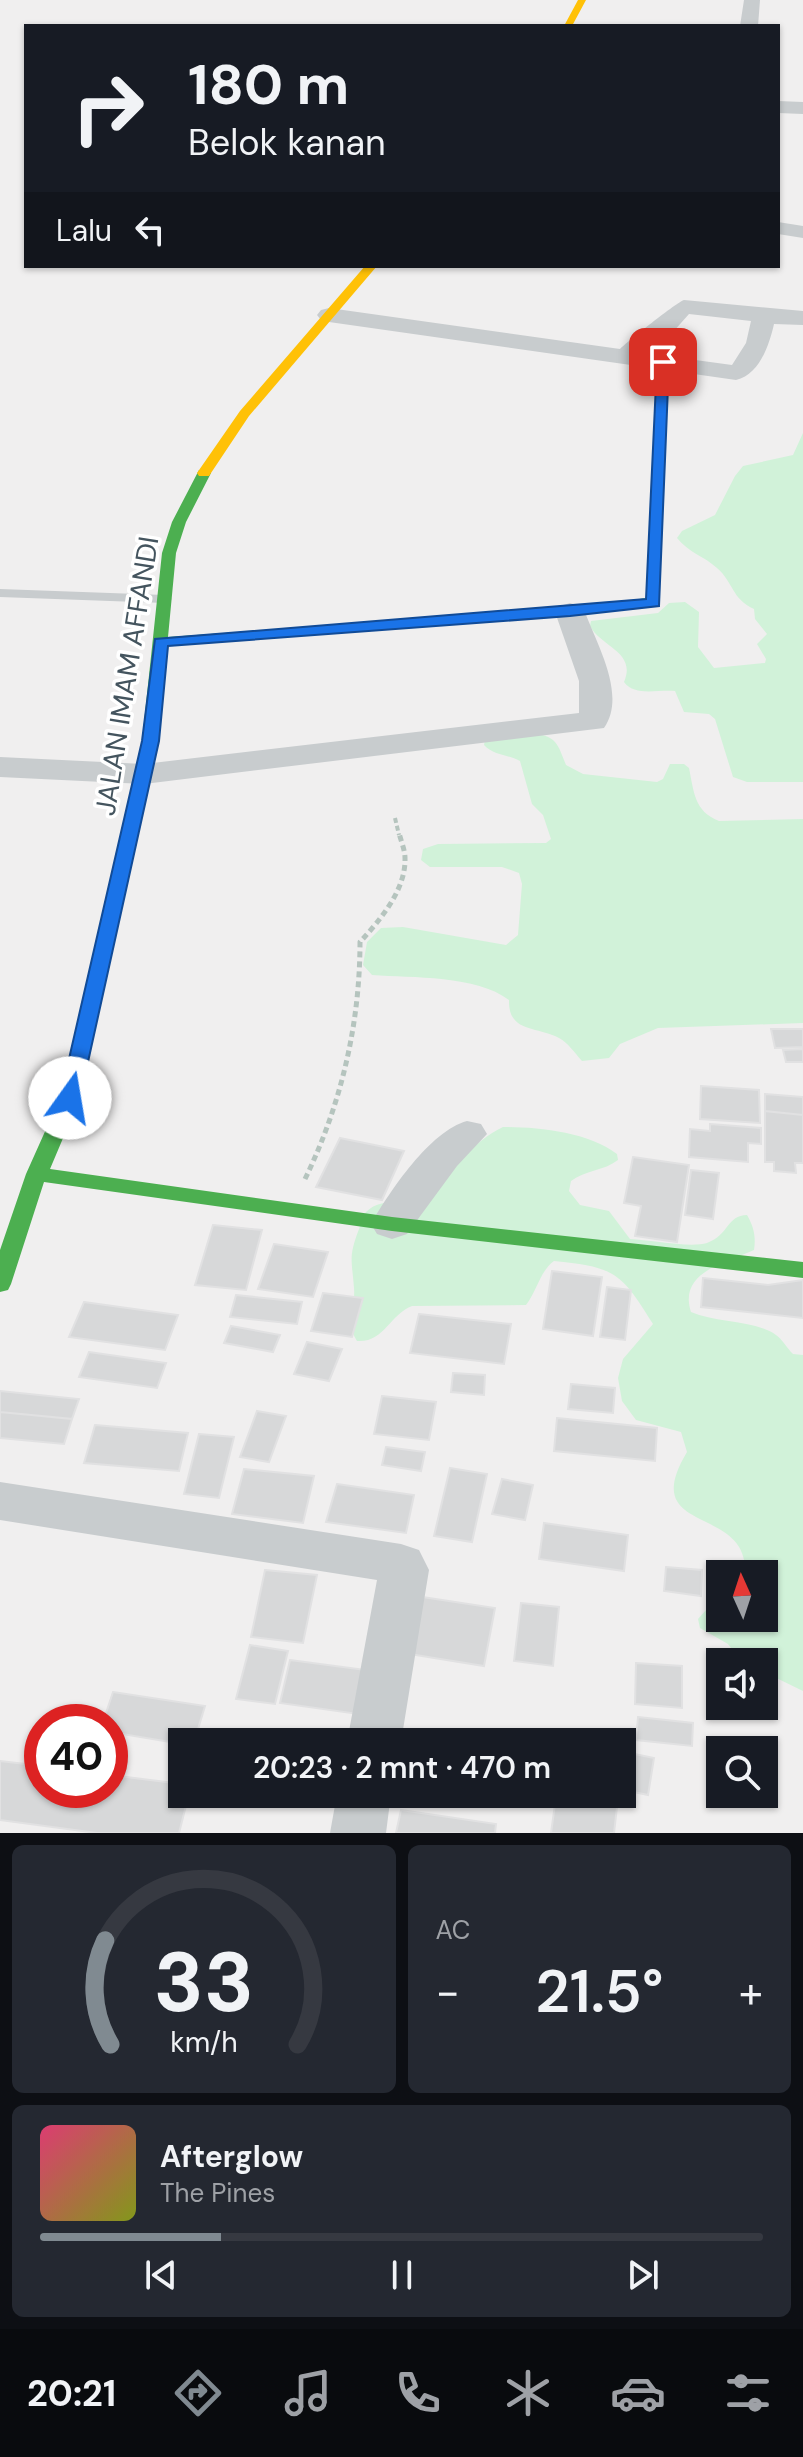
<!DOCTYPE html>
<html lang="id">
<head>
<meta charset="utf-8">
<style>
	:root { --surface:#171b24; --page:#242831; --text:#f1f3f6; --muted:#9ea1a6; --line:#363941; --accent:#808a91 }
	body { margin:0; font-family:"DM Sans",sans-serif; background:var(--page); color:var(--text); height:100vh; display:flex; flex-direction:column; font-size:30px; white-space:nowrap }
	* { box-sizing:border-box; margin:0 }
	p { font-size:26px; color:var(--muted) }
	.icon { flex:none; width:44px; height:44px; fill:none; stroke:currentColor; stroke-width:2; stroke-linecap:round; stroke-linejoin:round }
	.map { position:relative; height:1833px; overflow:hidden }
	.details { display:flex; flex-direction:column; gap:12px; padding:12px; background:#0d0f14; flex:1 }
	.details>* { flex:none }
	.hud { position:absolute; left:24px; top:24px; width:756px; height:244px; border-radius:0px; box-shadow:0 2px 6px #0004; background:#171b24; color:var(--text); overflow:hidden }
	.needle { width:52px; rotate:357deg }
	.tools { position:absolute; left:706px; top:1560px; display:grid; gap:16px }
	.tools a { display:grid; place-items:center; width:72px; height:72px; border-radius:0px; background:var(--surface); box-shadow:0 2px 6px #0004; font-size:40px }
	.speed { position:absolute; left:24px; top:1704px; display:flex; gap:16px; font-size:40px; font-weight:700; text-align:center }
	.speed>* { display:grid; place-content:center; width:104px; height:104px; border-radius:50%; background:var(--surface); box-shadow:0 2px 6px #0004; line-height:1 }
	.speed .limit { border:12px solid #d22; background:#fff; color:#111 }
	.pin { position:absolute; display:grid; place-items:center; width:68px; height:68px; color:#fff; margin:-34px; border-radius:16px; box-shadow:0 4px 12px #0006 }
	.me { position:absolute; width:88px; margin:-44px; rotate:13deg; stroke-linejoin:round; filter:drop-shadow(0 0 6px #0008) }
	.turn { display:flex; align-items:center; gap:28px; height:168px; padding:0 32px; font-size:36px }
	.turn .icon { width:104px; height:104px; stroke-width:2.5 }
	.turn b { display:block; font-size:56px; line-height:68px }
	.then { display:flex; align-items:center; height:76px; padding:0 32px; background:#0003; gap:16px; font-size:30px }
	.big { font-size:60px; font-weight:600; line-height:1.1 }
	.details .card { flex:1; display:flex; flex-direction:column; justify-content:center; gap:12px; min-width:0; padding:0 28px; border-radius:12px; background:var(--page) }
	.details .dial { align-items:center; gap:0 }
	.dial svg { height:208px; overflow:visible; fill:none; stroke:var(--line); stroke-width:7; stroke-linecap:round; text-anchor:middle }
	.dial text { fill:var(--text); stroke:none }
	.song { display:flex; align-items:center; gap:24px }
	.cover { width:96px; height:96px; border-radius:12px; background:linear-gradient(135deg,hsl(340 70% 55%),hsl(70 70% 35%)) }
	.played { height:8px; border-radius:4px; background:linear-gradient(90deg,var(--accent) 25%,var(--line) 25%) }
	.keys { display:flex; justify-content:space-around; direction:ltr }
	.heat { display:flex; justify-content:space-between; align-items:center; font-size:44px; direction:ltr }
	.details .tiles { flex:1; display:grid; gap:12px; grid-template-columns:1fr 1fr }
	.card:last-child { grid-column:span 2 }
	.trip { position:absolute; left:168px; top:1728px; width:468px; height:80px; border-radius:0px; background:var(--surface); box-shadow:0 2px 6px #0004; font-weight:600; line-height:80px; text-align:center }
	.tab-bar { display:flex; height:128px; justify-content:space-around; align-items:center; background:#090b0e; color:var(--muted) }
	.tab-bar .icon { width:56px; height:56px }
	.tab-bar .selected { color:var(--accent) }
	.tab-bar b { font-size:36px; color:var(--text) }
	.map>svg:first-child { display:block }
</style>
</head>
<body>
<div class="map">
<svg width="803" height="1833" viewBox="0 0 803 1833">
	<rect width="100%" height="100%" fill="#f0efef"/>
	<path fill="#d1f2d9" d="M803,433V782H747L733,777L715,719L709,714L684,712L675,691C658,689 635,697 624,682C637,652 601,647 590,626L591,621L658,613L669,603L685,602L699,612L698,647L714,668L765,663L766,659L757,644L767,634L755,619L754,609C731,598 734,583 717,568C704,556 689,553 677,538L682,531L715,515L735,476L743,466L793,455Z
		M528,732C556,737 556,739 566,765L583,774L657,782L663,779L670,764H684L689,768C694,792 694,811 719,821L803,819V1023L658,1028L620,1044L609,1058L582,1061C575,1053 568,1043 559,1038C537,1026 508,1033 509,1000C476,975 413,978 372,975L363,965L367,942L381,928L403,927L506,945L518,935L522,884L519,873L502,867H430L421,860L423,849L438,844L546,843L551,839L543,815L532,804L520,761C508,754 494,756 484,745L485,740Z
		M503,1127C539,1127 588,1132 617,1154L618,1160C604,1171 585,1170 571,1181L569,1191L580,1205L609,1211L630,1239C650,1240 690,1248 707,1243C729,1235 727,1215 747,1215C754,1227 756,1237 754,1250C725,1263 678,1272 691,1312C716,1323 755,1320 776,1335C782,1339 787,1348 793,1354L803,1355V1691L764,1672V1662L741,1661L728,1644L700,1628L698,1619L706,1610L720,1607V1618H764V1574H745C749,1503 636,1537 687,1452L681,1432L636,1420L622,1401L618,1378L623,1359L653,1324C621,1273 616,1267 554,1261C540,1271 537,1291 526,1305L412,1306C389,1315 384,1343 357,1341C342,1315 356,1313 354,1288C352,1260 348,1258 359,1229C361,1224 363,1216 366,1212C383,1195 413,1206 430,1192C455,1170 471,1142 503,1127Z"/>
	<path fill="#d7d8d9" stroke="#e1e1e2" stroke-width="2" d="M771,1029H803V1047L775,1048Z
		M803,1049V1062H786L783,1050Z
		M701,1086L759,1090L760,1123L700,1119Z
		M765,1094L803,1097V1115L765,1111Z
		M765,1111L803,1115V1163H795L796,1173L774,1171V1162H765Z
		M710,1124L761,1128V1144L748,1143V1162L689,1157L690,1129L710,1131Z
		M340,1138L404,1151L382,1200L316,1187Z
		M633,1157L689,1165L677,1242L635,1236L641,1206L624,1203Z
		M691,1170L719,1173L713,1219L685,1215Z
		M213,1225L262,1230L246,1290L195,1285Z
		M274,1244L328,1252L313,1297L258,1289Z
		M552,1271L602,1277L593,1336L543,1329Z
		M703,1278L768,1285L803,1280V1318L701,1307Z
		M607,1287L631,1290L625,1340L600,1337Z
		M323,1293L363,1298L352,1337L311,1331Z
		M236,1295L302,1302L297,1324L230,1317Z
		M84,1302L178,1315L165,1350L69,1337Z
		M419,1314L511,1324L504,1364L410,1353Z
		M231,1326L280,1335L273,1352L224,1343Z
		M307,1342L342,1349L329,1381L294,1374Z
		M89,1352L166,1363L157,1388L79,1377Z
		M453,1373L485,1375L484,1395L451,1392Z
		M571,1384L615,1388L613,1413L568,1409Z
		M0,1391L79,1399L72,1419L0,1412Z
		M382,1396L436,1402L429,1440L374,1434Z
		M257,1411L286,1416L269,1462L240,1457Z
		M0,1412L72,1419L64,1444L0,1438Z
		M557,1418L657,1428L655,1461L554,1451Z
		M95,1425L188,1433L179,1471L84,1463Z
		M199,1434L234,1437L219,1498L184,1494Z
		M386,1447L425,1452L421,1471L382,1465Z
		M450,1468L487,1474L472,1542L434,1536Z
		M244,1469L314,1476L303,1523L232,1514Z
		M502,1479L533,1485L525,1520L492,1514Z
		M337,1484L414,1495L406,1533L326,1522Z
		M544,1523L628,1535L624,1571L539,1559Z
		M666,1567L702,1570L701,1596L664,1591Z
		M265,1570L317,1575L303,1643L251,1637Z
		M416,1596L495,1608L484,1666L403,1653Z
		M521,1603L559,1607L553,1666L514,1661Z
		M250,1645L288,1651L275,1704L236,1699Z
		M290,1660L381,1672L372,1716L280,1703Z
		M636,1663L682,1666V1708L635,1704Z
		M113,1692L205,1706L194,1742L182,1744L110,1732V1722H103Z
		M638,1717L693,1723L692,1746L636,1740Z
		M393,1733L463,1742H391Z
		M630,1753L654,1758L648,1795L624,1790Z
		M0,1761L42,1766V1790H110V1775L182,1784V1794H189L179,1833H97L0,1820Z
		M556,1797L617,1807L614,1833H551Z
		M401,1810L496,1824L495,1833H396Z"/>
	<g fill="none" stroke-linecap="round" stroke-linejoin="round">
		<path stroke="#b5c4be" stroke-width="4" stroke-dasharray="5 3" stroke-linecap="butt" d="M395,818L399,835"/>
		<path stroke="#b5c4be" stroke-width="5" stroke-dasharray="6 4" stroke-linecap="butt" d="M305,1179C341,1105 360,1024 360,942C380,920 406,890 405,858C405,850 401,841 399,833"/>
		<path fill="#c8ccce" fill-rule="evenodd" d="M0,589L165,595L172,599L165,603L0,597Z"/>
		<path fill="#c8ccce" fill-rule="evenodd" d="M744,0H760L758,26H740Z
			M778,101L803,102V114L778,113Z
			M778,222L803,226V238L778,234Z
			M684,300L803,311V325L774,324C769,346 759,375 736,380L329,322L321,320L317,315L321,310L329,308L620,349C627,342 677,302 684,300ZM689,314L751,321L746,343L732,365L644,353L673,332Z
			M570,603L580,606L585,612C597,645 627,695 604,728L144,784L0,777V757L144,764L579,713V681L555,612L560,606Z
			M467,1121L481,1124L487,1134L457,1166L407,1234L392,1239L377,1234L371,1224C390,1191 430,1131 467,1121Z
			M0,1482L401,1544L419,1550L429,1570L401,1742H347L377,1580L0,1520Z
			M337,1794H391L386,1833H330Z"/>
		<path fill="#4caf50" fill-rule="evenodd" d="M663,358L669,362L659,605L570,616L167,646L158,741L80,1098L50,1169L392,1217L803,1262V1278L392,1231L44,1182L11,1284L8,1290L0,1292V1250L26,1174L60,1098L142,741L162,553L172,522L199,470H209L211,473L186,522L176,553L168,637L570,608L647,598L657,362Z"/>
		<path fill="#ffc107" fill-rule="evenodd" d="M578,0H586L572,26H564Z
			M365,266H377L249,416L209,476H199L197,473L240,411Z"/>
	</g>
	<path fill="#1a73e8" stroke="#114b97" stroke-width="2" d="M663,358L669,362L659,606L570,616L168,646L159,741L80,1098L77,1102H62L60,1098L142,741L155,639L646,599L657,362Z"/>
	<g text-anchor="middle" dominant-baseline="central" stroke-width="7" stroke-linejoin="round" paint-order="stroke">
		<g font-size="28" fill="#44545e" stroke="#fff">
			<text transform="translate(127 676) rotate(-81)">JALAN IMAM AFFANDI</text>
		</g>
	</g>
</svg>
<div class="tools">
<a><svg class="needle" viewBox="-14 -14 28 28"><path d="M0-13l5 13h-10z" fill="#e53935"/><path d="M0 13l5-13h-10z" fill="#9ea1a6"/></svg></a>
<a><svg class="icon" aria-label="sound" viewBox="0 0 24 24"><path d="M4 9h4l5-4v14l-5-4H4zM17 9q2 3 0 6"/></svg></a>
<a><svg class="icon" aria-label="search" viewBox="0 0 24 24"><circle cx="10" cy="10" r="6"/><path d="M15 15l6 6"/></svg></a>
</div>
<div class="speed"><div class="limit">40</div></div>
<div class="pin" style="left:663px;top:362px;background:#d93025"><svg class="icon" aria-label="arrive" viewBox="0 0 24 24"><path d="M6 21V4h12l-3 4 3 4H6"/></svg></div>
<svg class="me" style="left:70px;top:1098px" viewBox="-20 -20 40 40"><circle r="19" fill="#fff"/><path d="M0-13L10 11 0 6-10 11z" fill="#1a73e8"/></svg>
<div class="trip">20:23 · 2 mnt · 470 m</div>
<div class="hud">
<div class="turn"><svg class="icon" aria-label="right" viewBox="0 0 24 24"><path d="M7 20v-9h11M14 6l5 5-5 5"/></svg><div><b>180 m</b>Belok kanan</div></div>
<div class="then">Lalu<svg class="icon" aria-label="left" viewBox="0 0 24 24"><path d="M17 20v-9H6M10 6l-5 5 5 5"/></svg></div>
</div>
</div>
<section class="details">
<div class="tiles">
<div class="card dial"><svg viewBox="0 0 100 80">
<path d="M14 69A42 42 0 1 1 86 69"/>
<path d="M14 69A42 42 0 0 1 12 29" stroke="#808a91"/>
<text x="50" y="56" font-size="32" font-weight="700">33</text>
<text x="50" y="72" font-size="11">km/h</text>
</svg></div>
<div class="card"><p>AC</p>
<div class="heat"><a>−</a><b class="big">21.5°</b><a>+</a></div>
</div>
<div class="card">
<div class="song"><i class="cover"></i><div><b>Afterglow</b><p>The Pines</p></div></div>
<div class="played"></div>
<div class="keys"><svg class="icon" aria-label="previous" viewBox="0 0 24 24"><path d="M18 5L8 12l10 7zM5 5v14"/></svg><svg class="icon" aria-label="pause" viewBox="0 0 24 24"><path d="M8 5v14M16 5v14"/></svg><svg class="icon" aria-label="next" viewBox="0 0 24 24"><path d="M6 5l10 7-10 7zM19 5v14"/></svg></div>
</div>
</div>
</section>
<nav class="tab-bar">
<b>20:21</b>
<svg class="icon selected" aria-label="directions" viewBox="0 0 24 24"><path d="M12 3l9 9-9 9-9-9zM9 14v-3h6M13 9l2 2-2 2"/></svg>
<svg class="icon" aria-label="music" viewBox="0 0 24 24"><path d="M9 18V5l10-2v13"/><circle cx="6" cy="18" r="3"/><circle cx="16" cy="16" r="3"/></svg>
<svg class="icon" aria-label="phone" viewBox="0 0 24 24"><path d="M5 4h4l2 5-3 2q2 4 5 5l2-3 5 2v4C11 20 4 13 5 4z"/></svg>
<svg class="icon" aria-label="climate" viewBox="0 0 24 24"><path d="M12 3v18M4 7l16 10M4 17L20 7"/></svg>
<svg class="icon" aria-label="car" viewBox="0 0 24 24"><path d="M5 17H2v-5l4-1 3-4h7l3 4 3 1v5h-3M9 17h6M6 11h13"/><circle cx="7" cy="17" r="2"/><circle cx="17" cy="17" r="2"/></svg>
<svg class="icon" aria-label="filters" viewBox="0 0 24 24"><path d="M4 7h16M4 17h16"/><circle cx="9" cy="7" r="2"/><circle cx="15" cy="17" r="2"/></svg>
</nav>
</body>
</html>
